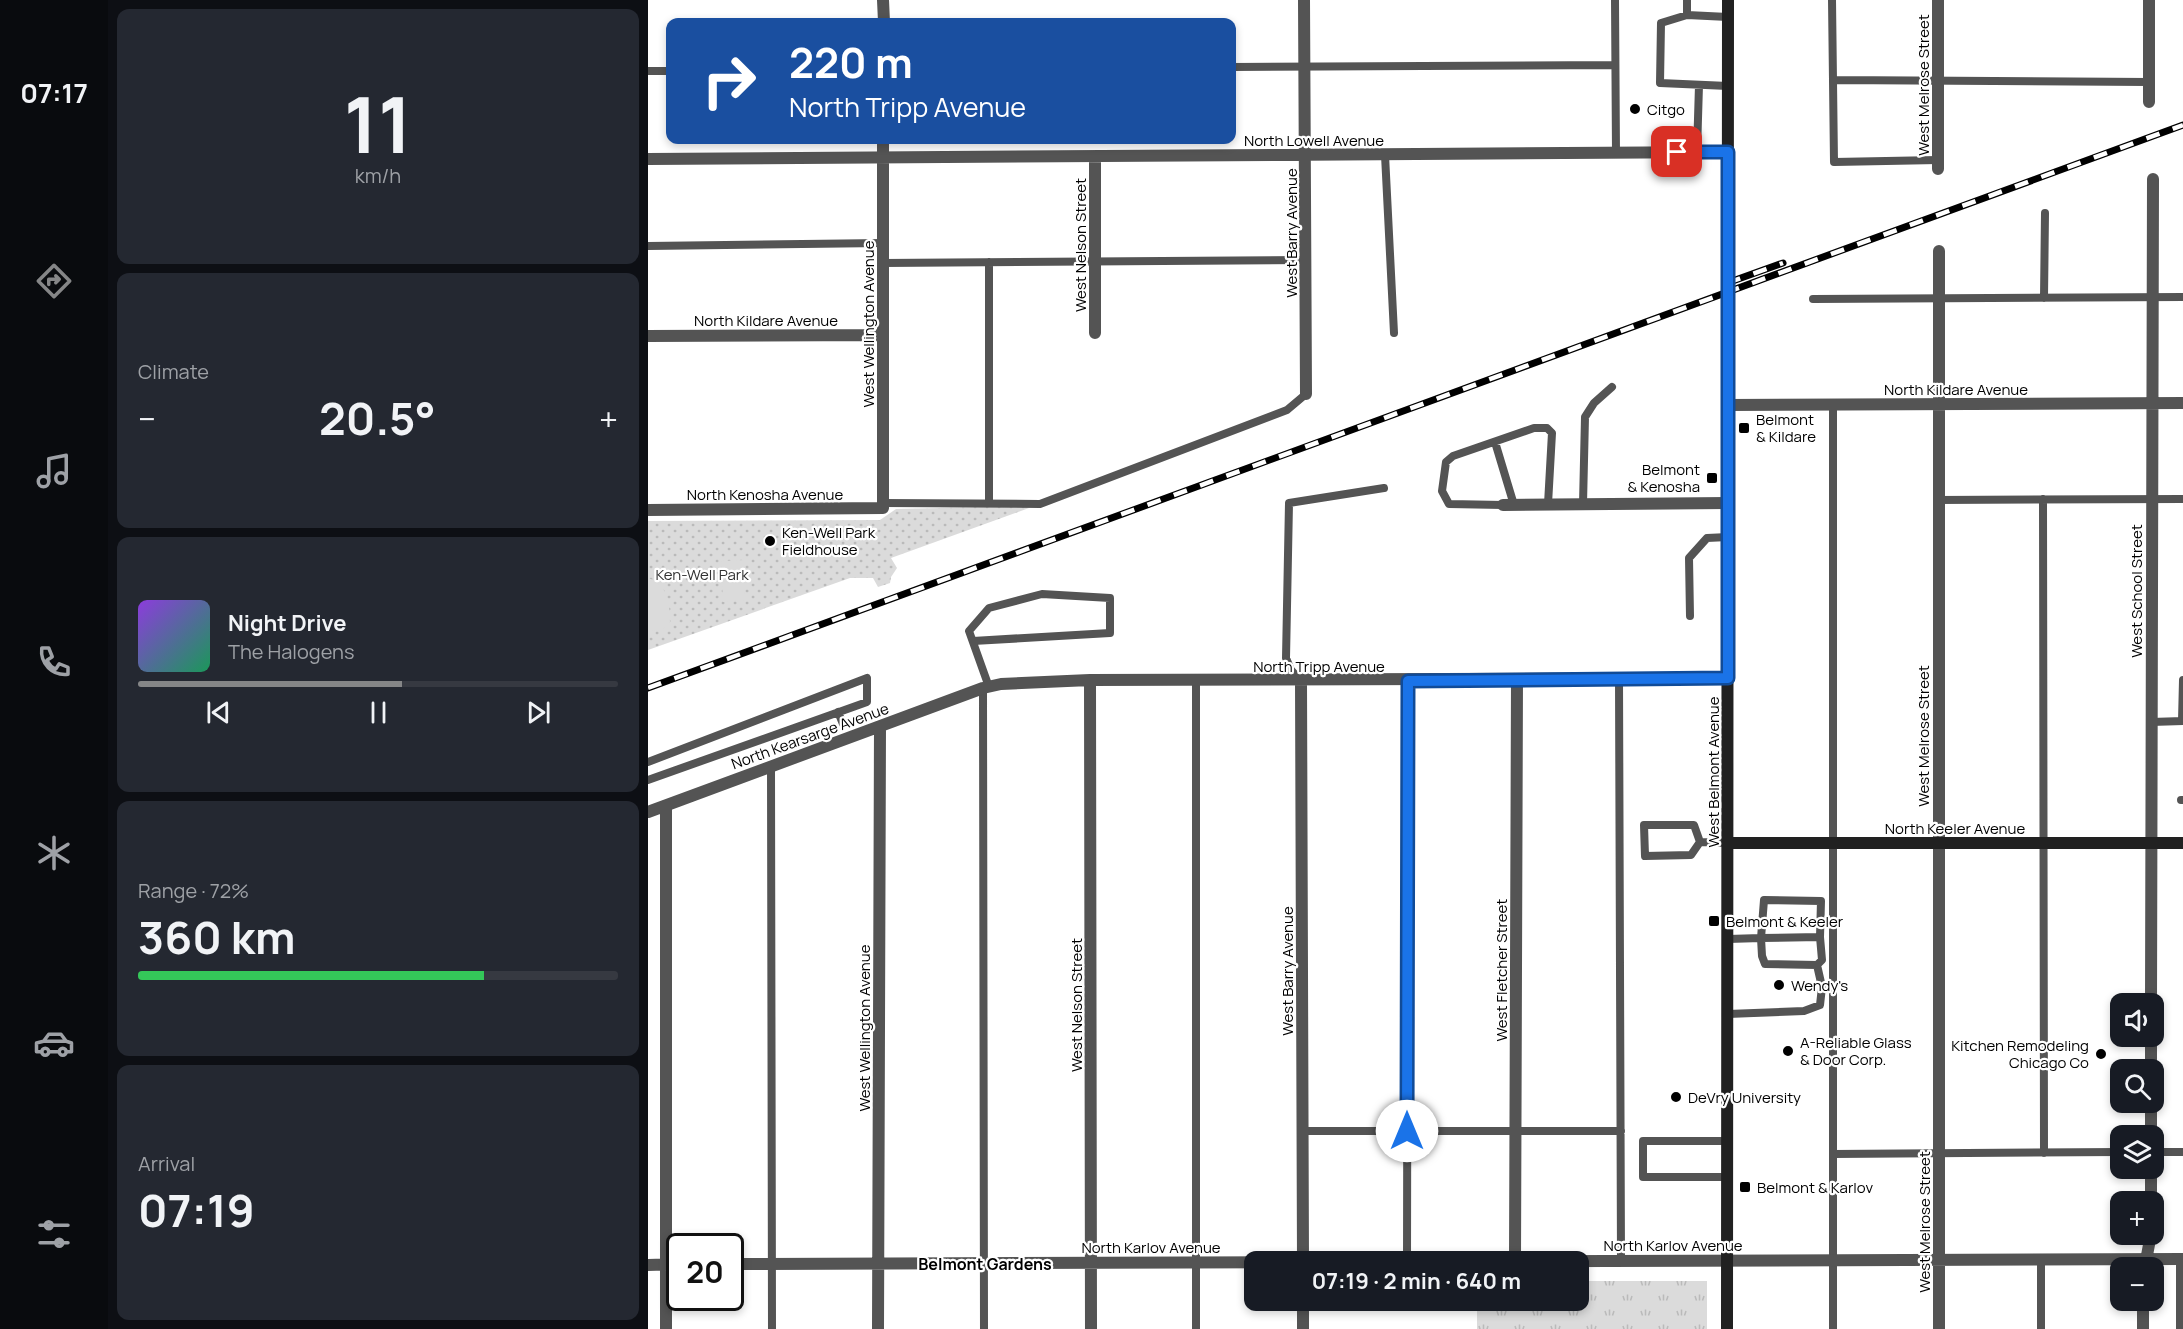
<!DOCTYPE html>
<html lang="en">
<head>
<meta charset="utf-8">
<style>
	:root { --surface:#171b24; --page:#242831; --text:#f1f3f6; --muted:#9ea1a6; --line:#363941; --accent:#858687 }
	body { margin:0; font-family:Manrope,sans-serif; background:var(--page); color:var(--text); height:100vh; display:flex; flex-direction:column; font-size:22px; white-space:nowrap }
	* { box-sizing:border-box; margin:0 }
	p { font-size:20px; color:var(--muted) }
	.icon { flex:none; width:33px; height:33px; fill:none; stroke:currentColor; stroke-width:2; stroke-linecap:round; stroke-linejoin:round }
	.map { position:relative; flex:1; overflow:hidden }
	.panel { display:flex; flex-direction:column; gap:9px; padding:9px; background:#0d0f14; width:540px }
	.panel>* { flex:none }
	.guide { position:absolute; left:18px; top:18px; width:570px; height:126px; border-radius:12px; box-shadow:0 3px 9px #0003; background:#1a4fa0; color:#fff; overflow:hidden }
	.fabs { position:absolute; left:1462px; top:993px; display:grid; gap:12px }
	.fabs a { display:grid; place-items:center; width:54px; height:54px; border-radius:12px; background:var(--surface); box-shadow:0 3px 9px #0003; font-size:30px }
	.speed { position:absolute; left:18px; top:1233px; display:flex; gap:12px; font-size:30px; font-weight:700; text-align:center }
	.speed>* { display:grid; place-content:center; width:78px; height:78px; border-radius:50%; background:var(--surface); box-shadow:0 3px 9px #0003; line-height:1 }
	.speed .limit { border:3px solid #111; border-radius:9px; background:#fff; color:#111 }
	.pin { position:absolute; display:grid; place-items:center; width:51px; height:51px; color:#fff; margin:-26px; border-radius:12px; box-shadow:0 3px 9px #0006 }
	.me { position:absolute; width:66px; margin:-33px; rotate:0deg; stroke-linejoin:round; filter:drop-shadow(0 0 4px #0008) }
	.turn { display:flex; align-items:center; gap:21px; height:126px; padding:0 24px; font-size:27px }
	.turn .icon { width:78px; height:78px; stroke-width:2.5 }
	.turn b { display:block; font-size:42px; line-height:51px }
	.big { font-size:45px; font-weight:700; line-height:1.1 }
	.panel .card { flex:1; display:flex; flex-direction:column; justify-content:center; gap:9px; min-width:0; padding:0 21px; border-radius:12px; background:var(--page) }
	.panel .dial { align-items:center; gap:0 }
	.dial b { font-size:78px; line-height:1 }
	.song { display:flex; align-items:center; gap:18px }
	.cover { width:72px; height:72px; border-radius:9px; background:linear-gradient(135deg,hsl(270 70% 55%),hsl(150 70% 35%)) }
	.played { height:6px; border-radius:3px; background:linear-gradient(90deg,var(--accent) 55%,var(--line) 55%) }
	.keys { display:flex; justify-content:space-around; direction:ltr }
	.heat { display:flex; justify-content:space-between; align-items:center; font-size:33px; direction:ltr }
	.charge { height:9px; border-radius:4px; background:linear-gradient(90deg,#34c759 72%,var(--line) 0) }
	.trip { position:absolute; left:596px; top:1251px; width:345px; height:60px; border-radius:12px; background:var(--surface); box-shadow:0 3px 9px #0003; font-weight:700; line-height:60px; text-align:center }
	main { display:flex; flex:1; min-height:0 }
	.menu { display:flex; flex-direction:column; width:108px; justify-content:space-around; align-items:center; background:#090b0e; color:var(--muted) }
	.menu .icon { width:42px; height:42px }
	.menu .current { color:var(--accent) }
	.menu b { font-size:27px; color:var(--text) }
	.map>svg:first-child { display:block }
</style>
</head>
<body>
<main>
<nav class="menu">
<b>07:17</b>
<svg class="icon current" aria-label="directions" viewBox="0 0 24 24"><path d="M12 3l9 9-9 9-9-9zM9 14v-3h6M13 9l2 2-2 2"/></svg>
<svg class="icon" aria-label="music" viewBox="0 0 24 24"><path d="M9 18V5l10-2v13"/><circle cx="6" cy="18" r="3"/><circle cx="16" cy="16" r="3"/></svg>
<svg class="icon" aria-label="phone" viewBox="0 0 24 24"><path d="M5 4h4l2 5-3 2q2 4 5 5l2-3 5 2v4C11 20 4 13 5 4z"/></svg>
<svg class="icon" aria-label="climate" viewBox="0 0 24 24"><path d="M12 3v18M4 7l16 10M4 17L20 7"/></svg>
<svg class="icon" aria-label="car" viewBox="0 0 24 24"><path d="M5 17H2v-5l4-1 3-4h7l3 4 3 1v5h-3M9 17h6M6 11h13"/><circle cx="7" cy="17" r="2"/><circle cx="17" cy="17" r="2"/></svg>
<svg class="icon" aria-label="filters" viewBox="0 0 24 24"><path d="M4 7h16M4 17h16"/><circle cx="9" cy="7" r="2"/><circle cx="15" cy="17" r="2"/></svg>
</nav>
<section class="panel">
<div class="card dial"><b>11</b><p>km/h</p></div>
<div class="card"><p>Climate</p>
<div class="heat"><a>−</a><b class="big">20.5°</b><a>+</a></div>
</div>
<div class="card">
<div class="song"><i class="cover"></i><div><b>Night Drive</b><p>The Halogens</p></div></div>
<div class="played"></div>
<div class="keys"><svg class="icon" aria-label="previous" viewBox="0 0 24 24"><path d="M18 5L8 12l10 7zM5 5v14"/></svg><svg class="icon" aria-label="pause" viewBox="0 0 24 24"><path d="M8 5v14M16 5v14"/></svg><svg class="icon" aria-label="next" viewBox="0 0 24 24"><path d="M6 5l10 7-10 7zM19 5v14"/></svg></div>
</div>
<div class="card"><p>Range · 72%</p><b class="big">360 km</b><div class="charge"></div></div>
<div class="card"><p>Arrival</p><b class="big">07:19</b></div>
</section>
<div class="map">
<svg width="1535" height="1329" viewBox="0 0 1535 1329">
	<defs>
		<pattern id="grass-tufts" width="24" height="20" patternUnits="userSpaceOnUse" patternTransform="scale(1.5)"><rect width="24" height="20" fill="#dbdbdb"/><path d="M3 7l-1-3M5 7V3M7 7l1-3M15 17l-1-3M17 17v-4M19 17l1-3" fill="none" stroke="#bababa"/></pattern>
		<pattern id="park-dots" width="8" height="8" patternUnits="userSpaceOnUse" patternTransform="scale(1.5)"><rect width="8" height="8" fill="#dbdbdb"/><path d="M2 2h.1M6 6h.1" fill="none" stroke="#bababa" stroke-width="1.8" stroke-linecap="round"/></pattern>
	</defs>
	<rect width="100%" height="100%" fill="#fff"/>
	<path fill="url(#grass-tufts)" d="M930,1281H1059V1329H829V1301L930,1300Z"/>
	<path fill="url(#park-dots)" d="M379,506L381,508L243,558L249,568L243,577L242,583L230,587L225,578H202L0,650V521L232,520L248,509Z"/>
	<path fill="#dbdbdb" d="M96,560L97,600L75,602L73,561Z
		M0,578C20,584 22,604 22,622L15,630L0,631Z"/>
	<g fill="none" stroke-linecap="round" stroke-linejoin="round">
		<path stroke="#545454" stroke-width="8" d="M967,0L968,153
			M1184,0L1186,162L1290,160
			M1039,15V0
			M584,67L967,65
			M0,71H22
			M1185,80L1501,82
			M1080,86L1012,83L1013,23L1039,15L1080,17
			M1049,152L1051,85
			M737,155L746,333
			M0,246L235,243
			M341,262V503
			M235,263L658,260
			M1396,298L1397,213
			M1165,299L1535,297
			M1185,404V1329
			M847,442L866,505
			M1395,499L1396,1153
			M1289,500L1535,499
			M235,503L392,504L639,410L658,394
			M935,504L937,417L946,403L964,387
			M855,505L801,504L794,491L798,462L805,456L886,428H899L904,433L900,504
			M1042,616L1041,558L1059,538L1080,537
			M325,641L462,633V598L394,594L341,608L321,631L341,687
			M971,679L973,1259
			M548,681V1329
			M653,681L643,670L638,658L641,503L736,488
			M335,688L336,1329
			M190,712L195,724
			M1534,721L1535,680
			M1503,722L1535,721
			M0,762L219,678V702L0,780
			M123,767L124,1329
			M1533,800H1535
			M996,825H1046L1052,842L1043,855L997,856Z
			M1052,842L1080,843
			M1116,900L1173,901L1172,937L1113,938Z
			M1080,939L1113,938L1114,956L1117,964L1169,965L1174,987L1172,1005L1156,1011L1080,1014
			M1169,965L1174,960L1172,937
			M655,1131H973
			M1080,1141H995V1177H1080
			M1506,1152H1535
			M1185,1154L1473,1152
			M1532,1259V1329
			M759,1261L760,681
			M1393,1329V1260"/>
		<path stroke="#545454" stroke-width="12" d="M235,0L236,22
			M656,0L658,394
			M1501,102V0
			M0,159L1080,152
			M1290,169V0
			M447,333V157
			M0,336L235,335
			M1080,405L1535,403
			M855,505L1080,503
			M0,510L235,508V140
			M442,680L443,1329
			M653,681L655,1262
			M18,806V1329
			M0,812L335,688L353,684L442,680L1080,678
			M1503,1004L1505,179
			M1503,1070V1036
			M1503,1136V1102
			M1503,1202V1168
			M867,1260L869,679
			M82,1264L1535,1259
			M0,1265L32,1264
			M1497,1266L1503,1234
			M1495,1300V1329
			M230,1329L232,726
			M655,1329V1300
			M1291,1329V251"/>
		<path stroke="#212121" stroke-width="12" d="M1080,843H1535
			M1079,1329L1080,0"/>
		<g stroke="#000" stroke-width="7">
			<path id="rail" d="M1079,283L1135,263
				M0,688L1535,125"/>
		</g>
		<use href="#rail" stroke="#fff" stroke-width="4.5" stroke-dasharray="14" stroke-linecap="butt"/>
	</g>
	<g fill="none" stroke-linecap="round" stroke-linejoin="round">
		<g stroke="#114b97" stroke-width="15">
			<path id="route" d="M759,1131L760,681L1080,678V152H1029"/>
		</g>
		<use href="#route" stroke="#1a73e8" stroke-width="10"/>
	</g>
	<g fill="#000" stroke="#fff" stroke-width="2">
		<circle cx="987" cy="109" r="6"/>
		<rect x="1090" y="422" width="12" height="12" rx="3"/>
		<rect x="1058" y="472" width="12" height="12" rx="3"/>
		<circle cx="122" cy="541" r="6"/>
		<rect x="1060" y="915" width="12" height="12" rx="3"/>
		<circle cx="1131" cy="985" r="6"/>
		<circle cx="1140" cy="1051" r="6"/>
		<circle cx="1453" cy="1054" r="6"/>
		<circle cx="1028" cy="1097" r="6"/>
		<rect x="1091" y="1181" width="12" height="12" rx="3"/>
	</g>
	<g text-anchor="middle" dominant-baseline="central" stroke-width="4.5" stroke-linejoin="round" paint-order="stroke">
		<g font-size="15" fill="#000" stroke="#fff">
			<text transform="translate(1275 85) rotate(-90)">West Melrose Street</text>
			<text x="666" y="140">North Lowell Avenue</text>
			<text transform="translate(643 233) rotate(-90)">West Barry Avenue</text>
			<text transform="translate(432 245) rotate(-90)">West Nelson Street</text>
			<text x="118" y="320">North Kildare Avenue</text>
			<text transform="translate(220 324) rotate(-90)">West Wellington Avenue</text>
			<text x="1308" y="389">North Kildare Avenue</text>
			<text x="117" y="494">North Kenosha Avenue</text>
			<text transform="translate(1488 591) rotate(-90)">West School Street</text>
			<text x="671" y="666">North Tripp Avenue</text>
			<text transform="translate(162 736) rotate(-20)">North Kearsarge Avenue</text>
			<text transform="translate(1275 736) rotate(-90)">West Melrose Street</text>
			<text transform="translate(1065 772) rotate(-90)">West Belmont Avenue</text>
			<text x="1307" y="828">North Keeler Avenue</text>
			<text transform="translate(853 970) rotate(-90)">West Fletcher Street</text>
			<text transform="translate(639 971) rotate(-90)">West Barry Avenue</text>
			<text transform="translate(428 1005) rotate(-90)">West Nelson Street</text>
			<text transform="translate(216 1028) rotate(-90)">West Wellington Avenue</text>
			<text transform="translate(1276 1222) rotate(-90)">West Melrose Street</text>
			<text x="1025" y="1245">North Karlov Avenue</text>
			<text x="503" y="1247">North Karlov Avenue</text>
		</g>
		<g font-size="15" fill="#000" stroke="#fff" text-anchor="start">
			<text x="999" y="109">Citgo</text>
			<text x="1108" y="419">Belmont<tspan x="1108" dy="17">&amp; Kildare</tspan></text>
			<text x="1052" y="469" text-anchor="end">Belmont<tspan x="1052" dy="17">&amp; Kenosha</tspan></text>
			<text x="134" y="532">Ken-Well Park<tspan x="134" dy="17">Fieldhouse</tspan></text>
			<text x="1078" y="921">Belmont &amp; Keeler</text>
			<text x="1143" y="985">Wendy's</text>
			<text x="1152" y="1042">A-Reliable Glass<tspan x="1152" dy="17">&amp; Door Corp.</tspan></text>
			<text x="1441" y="1045" text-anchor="end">Kitchen Remodeling<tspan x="1441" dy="17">Chicago Co</tspan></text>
			<text x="1040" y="1097">DeVry University</text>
			<text x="1109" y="1187">Belmont &amp; Karlov</text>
		</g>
		<g font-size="15" fill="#323232" stroke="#fff">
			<text x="54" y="574">Ken-Well Park</text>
		</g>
		<g font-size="16" font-weight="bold" fill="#000" stroke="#fff">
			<text x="337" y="1264">Belmont Gardens</text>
		</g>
	</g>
</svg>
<div class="fabs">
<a><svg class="icon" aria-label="sound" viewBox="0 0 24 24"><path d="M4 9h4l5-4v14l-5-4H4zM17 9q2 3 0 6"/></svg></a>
<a><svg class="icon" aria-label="search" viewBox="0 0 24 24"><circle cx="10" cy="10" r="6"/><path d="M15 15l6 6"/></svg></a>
<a><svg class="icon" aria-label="layers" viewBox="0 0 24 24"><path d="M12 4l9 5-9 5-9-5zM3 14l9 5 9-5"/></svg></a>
<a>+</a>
<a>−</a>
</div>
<div class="speed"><div class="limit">20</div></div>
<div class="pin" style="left:1029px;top:152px;background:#d93025"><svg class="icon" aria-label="arrive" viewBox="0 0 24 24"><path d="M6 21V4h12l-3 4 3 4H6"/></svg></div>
<svg class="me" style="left:759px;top:1131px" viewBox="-20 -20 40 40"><circle r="19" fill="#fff"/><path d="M0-13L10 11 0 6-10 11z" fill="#1a73e8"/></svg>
<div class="trip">07:19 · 2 min · 640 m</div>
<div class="guide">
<div class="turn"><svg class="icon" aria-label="right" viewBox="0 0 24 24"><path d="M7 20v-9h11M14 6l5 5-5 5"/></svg><div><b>220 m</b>North Tripp Avenue</div></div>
</div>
</div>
</main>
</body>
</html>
